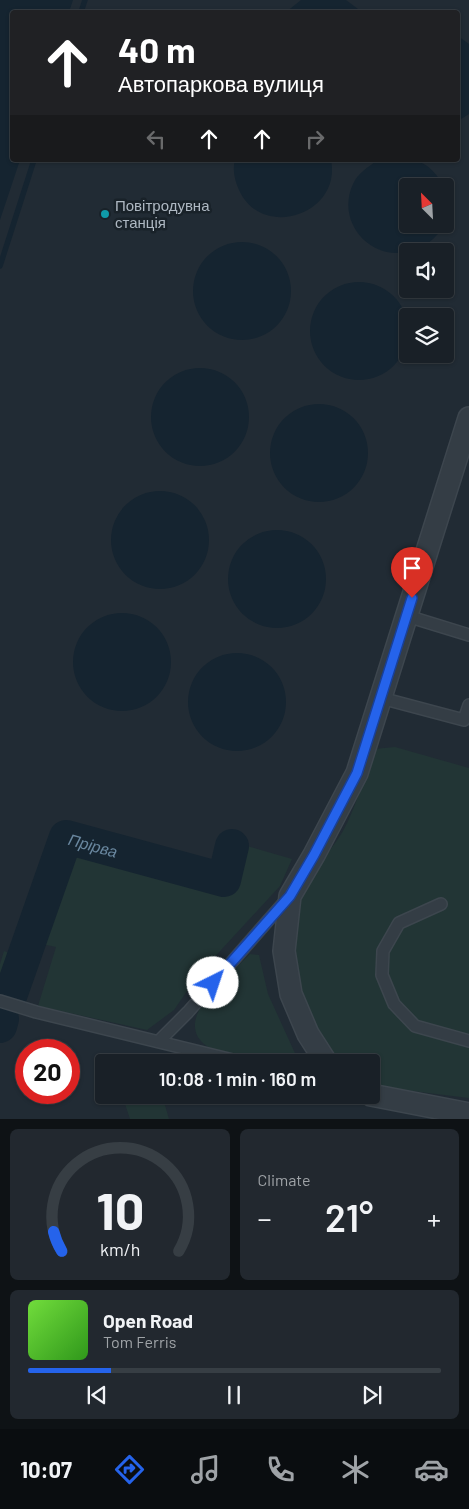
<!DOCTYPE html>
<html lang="en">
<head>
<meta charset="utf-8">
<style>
	:root { --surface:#192027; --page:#22282f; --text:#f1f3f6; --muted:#9fa3a7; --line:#373e44; --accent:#2563eb }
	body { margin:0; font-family:Barlow,sans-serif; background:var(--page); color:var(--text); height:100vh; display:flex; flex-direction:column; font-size:19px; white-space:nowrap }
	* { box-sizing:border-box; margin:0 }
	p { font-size:16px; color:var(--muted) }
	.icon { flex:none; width:28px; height:28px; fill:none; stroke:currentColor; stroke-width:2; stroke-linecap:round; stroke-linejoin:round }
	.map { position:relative; height:1119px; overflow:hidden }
	.side { display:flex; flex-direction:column; gap:10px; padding:10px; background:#0e1215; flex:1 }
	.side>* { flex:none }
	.top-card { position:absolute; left:10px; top:10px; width:450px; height:152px; border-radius:5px; box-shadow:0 1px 4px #0004,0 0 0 1px var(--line); background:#202124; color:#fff; overflow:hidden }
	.needle { width:32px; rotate:336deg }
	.controls { position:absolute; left:399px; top:178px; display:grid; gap:10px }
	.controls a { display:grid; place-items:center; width:55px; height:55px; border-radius:5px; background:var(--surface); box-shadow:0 1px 4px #0004,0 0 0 1px var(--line); font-size:25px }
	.speed { position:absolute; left:15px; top:1039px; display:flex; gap:10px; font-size:25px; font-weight:700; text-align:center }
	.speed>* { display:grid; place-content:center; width:65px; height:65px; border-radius:50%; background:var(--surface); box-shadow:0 1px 4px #0004,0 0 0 1px var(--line); line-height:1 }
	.speed .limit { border:8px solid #d22; background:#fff; color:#111 }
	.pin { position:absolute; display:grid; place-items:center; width:42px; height:42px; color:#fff; margin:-51px -21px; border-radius:50% 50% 50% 0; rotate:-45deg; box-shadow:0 0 5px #0007 }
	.pin .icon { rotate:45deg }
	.me { position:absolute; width:55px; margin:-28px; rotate:41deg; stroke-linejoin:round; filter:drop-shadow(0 0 4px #0008) }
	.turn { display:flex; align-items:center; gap:18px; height:105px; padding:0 25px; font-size:22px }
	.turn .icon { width:65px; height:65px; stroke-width:2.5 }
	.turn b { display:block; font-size:35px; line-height:42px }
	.lanes { display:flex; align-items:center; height:48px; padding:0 25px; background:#0003; justify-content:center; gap:25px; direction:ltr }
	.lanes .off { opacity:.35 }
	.big { font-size:38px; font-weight:600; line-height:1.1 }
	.side .card { flex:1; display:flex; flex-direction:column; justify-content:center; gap:8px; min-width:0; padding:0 18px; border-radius:8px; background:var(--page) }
	.side .dial { align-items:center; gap:0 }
	.dial svg { height:130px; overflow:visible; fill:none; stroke:var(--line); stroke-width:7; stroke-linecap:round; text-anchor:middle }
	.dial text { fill:var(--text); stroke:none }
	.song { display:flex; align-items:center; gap:15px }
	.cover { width:60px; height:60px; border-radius:8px; background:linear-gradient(135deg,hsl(100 70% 55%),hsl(110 70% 35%)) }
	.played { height:5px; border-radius:2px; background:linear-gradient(90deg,var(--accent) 20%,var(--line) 20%) }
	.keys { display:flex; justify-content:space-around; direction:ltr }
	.heat { display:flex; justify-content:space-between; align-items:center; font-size:28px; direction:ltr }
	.side .tiles { flex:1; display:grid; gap:10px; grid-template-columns:1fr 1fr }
	.card:last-child { grid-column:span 2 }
	.trip { position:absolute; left:95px; top:1054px; width:285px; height:50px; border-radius:5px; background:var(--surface); box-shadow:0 1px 4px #0004,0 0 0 1px var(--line); font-weight:600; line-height:50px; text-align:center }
	.menu { display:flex; height:80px; justify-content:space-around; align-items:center; background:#0a0d10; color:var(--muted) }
	.menu .icon { width:35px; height:35px }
	.menu .selected { color:var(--accent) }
	.menu b { font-size:22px; color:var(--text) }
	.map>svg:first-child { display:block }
</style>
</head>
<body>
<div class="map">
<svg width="469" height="1119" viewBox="0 0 469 1119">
	<rect width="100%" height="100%" fill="#212b34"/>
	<path fill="#223535" d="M395,747L469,768V1098L371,1086V1062H339C296,1023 279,937 306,883C316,864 333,849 343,831C357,806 364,775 374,749Z
		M53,832L89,839L90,835L140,848L241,867L247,846L292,859L280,886L198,975L174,1010L147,1030L38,1006L56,947L42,944L23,992L0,984V964L4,951L18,956L26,933L16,931Z
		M250,954L259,955L268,994L299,1062C272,1062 180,1062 197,1015C205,994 235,970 250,954Z
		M139,1095H162L169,1119H130L124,1101H136Z"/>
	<path fill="#152430" d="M0,0H73L69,12H12V160H20L0,220Z
		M301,0H346L362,12H286Z
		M458,36L469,44V114L458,121Z
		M235,160H331C342,214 262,241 239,190C235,181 232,170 235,160Z
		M378,160C412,160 424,154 444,186H408V224H444C436,240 425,247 409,251C372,262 335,223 353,184C358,173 368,167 378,160Z
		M193 291a49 49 0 1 1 98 0a49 49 0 1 1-98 0Z
		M310 331a49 49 0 1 1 98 0a49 49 0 1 1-98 0Z
		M151 417a49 49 0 1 1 98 0a49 49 0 1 1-98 0Z
		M270 453a49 49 0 1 1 98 0a49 49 0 1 1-98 0Z
		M111 540a49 49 0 1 1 98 0a49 49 0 1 1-98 0Z
		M228 579a49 49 0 1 1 98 0a49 49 0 1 1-98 0Z
		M73 662a49 49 0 1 1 98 0a49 49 0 1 1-98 0Z
		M188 702a49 49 0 1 1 98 0a49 49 0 1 1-98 0Z"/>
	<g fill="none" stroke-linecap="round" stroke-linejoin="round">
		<path stroke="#152430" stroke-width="5.5" d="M81,12L85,0
			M0,266L34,160"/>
		<g stroke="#152430" stroke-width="34">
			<path id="s1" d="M9,999L66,837L224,880L232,846"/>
			<path d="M0,1026L2,1019"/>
		</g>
		<g stroke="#3d464e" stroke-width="14">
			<path id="service" d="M407,616L469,635
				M381,698L464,720L469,705
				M441,904L399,923L383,951L382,975L394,1004L415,1026L469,1041
				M0,1001L36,1012L241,1062
				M159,1041L188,1012L287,899"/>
		</g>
		<g stroke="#3d464e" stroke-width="24">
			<path id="minor" d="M326,1062L308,1034L291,994L284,951L290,896L314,855L357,773L469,418
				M371,1095L469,1114"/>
		</g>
		<use href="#service" stroke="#343d45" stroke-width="11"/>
		<use href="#minor" stroke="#343d45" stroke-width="21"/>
	</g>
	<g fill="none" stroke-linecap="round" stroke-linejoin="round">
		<g stroke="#184099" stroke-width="12">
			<path id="route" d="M213,983L290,896L314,855L357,773L412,598"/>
		</g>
		<use href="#route" stroke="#2563eb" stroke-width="9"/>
	</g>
	<circle fill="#0f9aa8" stroke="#192229" stroke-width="2" cx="105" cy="214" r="5"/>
	<g text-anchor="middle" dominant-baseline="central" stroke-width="5" stroke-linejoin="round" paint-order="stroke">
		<g font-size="15" fill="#aeb8c2" stroke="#192229" text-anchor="start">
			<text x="115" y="205">Повітродувна<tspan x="115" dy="17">станція</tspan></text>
		</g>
		<g font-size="16" font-style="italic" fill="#69879f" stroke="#192229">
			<text stroke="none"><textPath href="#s1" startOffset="200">Прірва</textPath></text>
		</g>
	</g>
</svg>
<div class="controls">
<a><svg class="needle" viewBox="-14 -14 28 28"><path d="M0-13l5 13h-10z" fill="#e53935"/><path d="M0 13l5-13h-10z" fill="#9fa3a7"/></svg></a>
<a><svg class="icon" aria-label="sound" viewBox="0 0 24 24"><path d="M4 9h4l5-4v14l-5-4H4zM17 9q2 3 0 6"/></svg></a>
<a><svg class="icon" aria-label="layers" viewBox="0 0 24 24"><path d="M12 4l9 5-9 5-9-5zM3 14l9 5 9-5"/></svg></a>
</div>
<div class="speed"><div class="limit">20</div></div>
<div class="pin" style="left:412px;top:598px;background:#d93025"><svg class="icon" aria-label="arrive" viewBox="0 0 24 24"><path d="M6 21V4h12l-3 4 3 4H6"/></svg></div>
<svg class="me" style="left:213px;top:983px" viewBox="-20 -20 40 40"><circle r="19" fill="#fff"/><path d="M0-13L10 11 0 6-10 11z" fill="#2563eb"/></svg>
<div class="trip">10:08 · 1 min · 160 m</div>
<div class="top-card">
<div class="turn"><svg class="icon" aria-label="ahead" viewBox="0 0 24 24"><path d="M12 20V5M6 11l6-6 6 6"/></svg><div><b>40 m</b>Автопаркова вулиця</div></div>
<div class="lanes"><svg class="icon off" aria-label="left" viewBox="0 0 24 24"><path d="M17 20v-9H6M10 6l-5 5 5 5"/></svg><svg class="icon" aria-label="ahead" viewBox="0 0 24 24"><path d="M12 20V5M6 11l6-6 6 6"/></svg><svg class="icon" aria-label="ahead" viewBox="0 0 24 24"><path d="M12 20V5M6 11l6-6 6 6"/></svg><svg class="icon off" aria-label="right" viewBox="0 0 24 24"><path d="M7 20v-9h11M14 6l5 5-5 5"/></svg></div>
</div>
</div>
<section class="side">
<div class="tiles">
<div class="card dial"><svg viewBox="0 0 100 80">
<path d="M14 69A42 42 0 1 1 86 69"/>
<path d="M14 69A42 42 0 0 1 9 57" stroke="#2563eb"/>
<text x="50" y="56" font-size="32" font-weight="700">10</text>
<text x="50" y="72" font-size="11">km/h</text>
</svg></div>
<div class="card"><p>Climate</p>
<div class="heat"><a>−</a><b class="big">21°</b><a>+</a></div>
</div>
<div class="card">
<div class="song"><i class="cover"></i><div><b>Open Road</b><p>Tom Ferris</p></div></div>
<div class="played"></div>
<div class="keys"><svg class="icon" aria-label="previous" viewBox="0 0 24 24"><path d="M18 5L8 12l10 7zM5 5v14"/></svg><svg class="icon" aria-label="pause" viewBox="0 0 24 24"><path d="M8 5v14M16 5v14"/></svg><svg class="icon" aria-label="next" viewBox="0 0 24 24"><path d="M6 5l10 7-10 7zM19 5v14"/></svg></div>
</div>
</div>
</section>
<nav class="menu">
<b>10:07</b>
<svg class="icon selected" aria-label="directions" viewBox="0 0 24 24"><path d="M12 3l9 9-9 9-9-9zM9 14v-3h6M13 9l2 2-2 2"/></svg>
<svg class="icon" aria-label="music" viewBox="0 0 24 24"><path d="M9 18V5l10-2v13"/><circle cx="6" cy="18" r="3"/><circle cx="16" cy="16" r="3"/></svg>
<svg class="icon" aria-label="phone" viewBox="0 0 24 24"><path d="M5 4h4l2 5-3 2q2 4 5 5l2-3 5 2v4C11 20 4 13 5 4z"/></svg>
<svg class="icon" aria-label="climate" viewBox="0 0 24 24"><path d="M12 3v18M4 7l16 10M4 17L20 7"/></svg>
<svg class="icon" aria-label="car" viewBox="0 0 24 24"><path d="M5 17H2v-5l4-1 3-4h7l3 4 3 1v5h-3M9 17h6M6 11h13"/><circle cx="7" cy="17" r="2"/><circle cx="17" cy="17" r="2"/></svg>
</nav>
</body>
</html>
